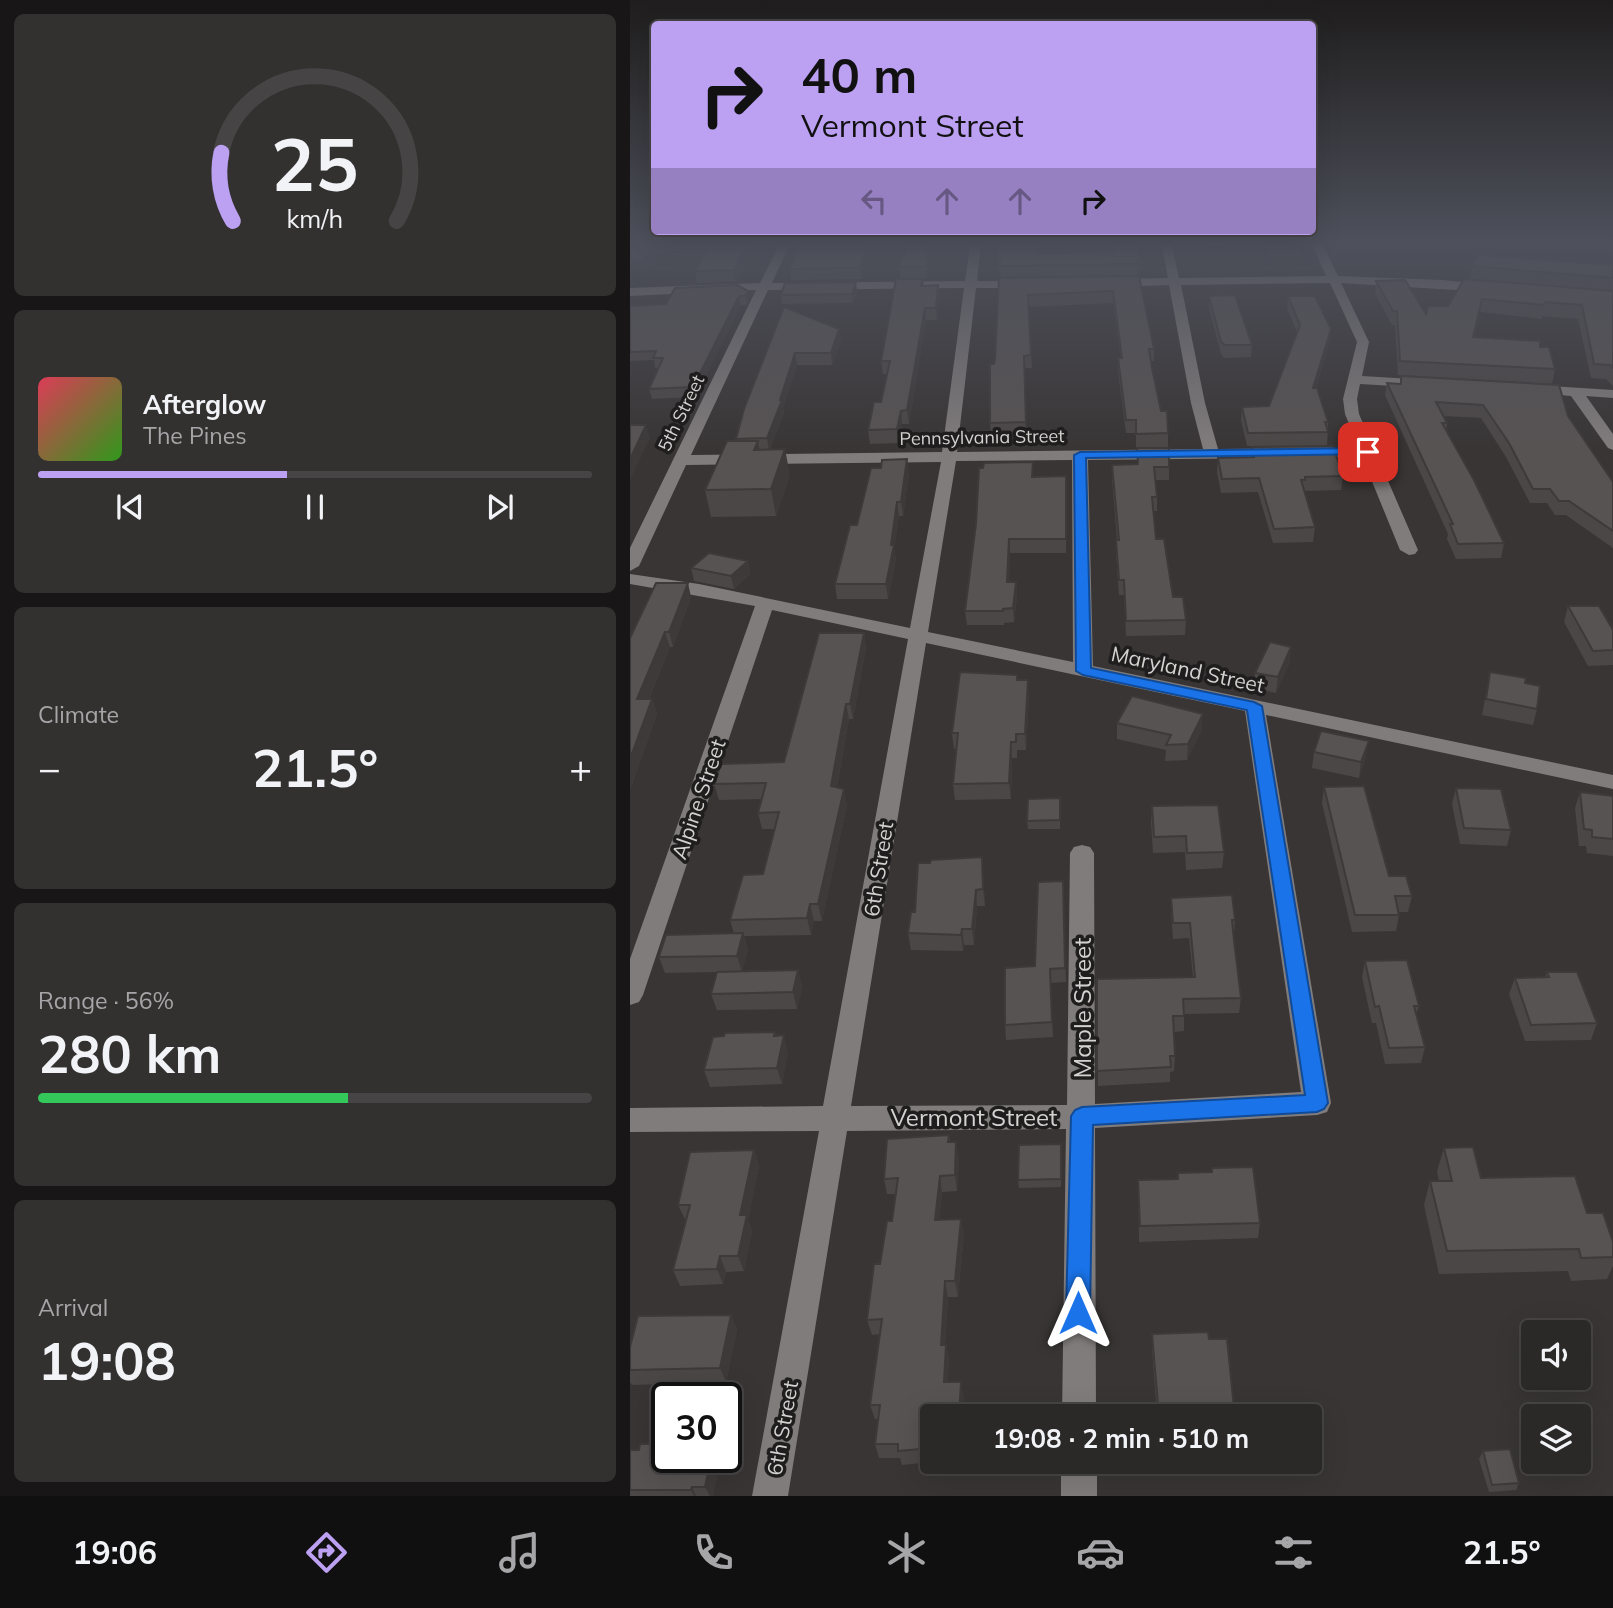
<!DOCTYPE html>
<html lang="en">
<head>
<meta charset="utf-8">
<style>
	:root { --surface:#2b2828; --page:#333030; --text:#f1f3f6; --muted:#a6a6a8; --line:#474445; --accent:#bca0f2 }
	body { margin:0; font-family:Mulish,sans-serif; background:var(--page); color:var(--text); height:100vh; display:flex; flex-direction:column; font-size:26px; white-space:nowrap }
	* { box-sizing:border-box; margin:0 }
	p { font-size:23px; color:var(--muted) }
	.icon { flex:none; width:38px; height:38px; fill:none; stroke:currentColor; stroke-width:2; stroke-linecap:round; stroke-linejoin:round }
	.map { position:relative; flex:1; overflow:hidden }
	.sheet { display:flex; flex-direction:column; gap:14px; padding:14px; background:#181616; width:630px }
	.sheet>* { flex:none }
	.hud { position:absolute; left:21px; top:21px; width:665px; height:214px; border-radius:7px; box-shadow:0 7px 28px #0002,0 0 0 2px var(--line); background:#bca0f2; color:#111; overflow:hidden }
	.fabs { position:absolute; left:891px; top:1320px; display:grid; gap:14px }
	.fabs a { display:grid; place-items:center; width:70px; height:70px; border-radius:7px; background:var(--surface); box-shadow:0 7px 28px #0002,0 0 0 2px var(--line); font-size:35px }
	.speed { position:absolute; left:21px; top:1382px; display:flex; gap:14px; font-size:35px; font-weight:700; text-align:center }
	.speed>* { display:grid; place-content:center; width:91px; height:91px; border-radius:50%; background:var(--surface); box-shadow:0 7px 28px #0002,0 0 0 2px var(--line); line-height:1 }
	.speed .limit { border:4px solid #111; border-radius:10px; background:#fff; color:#111 }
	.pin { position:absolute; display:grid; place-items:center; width:60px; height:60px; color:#fff; margin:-30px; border-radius:14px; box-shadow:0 4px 10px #0006 }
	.me { position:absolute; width:77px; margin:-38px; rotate:0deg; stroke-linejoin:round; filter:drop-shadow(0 0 5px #0008) }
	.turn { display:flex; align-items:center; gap:24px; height:147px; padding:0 35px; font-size:32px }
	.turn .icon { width:91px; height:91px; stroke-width:2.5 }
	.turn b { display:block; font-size:49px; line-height:60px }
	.lanes { display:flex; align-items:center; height:66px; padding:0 35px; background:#0003; justify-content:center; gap:35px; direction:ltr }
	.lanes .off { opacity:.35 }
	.big { font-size:52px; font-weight:700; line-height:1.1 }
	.sheet .tile { flex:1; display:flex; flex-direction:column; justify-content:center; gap:10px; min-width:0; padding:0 24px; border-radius:10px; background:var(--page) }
	.sheet .dial { align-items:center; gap:0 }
	.dial svg { height:182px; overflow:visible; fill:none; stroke:var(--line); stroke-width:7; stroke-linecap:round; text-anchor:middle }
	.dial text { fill:var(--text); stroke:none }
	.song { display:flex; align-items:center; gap:21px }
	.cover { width:84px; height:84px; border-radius:10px; background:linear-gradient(135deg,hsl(350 70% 55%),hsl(110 70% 35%)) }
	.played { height:7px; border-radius:4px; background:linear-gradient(90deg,var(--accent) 45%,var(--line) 45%) }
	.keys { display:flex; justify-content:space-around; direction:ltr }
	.heat { display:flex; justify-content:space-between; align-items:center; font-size:38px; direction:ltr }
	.charge { height:10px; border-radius:5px; background:linear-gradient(90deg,#34c759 56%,var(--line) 0) }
	.trip { position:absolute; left:290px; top:1404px; width:402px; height:70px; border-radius:7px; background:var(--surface); box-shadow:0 7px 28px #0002,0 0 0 2px var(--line); font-weight:700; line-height:70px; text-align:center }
	.tab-bar { display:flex; height:112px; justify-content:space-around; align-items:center; background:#111010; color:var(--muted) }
	.tab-bar .icon { width:49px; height:49px }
	.tab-bar .active { color:var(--accent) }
	.tab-bar b { font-size:32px; color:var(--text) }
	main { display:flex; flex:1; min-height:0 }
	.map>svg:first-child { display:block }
</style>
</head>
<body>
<main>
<section class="sheet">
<div class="tile dial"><svg viewBox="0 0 100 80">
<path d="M14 69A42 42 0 1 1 86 69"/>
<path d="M14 69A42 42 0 0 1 9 39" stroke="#bca0f2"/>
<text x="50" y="56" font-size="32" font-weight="700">25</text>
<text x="50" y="72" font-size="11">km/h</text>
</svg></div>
<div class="tile">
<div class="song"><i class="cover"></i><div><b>Afterglow</b><p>The Pines</p></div></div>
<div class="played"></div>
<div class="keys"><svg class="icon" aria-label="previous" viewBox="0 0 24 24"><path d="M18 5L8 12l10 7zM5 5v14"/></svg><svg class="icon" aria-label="pause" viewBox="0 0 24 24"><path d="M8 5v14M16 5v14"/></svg><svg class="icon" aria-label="next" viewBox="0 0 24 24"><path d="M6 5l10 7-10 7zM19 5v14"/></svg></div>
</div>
<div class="tile"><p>Climate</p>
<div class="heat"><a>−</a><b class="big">21.5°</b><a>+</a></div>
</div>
<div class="tile"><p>Range · 56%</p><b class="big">280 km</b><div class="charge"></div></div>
<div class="tile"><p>Arrival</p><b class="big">19:08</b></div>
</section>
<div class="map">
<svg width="983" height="1496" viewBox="0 0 983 1496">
	<rect width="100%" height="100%" fill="#393535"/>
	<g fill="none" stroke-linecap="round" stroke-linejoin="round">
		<path fill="#817c7c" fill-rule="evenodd" d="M151,241H161L142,283L335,281L341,241H351L347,281H401V287L397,288H346L327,452L573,449L561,403L539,285L482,287L476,283L482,279L538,278L531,241H541L549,278L696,276L681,241H691L708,276L812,280L863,285L865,288L859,292L711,283L739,342L732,376L799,380L806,384L799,388L730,384L727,399L729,414L788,550L785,554L779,555L770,550L732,457L458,460L463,666L983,775V789L636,715L701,1103L697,1112L687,1115L465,1128L466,1416H432L436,1129L217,1131L158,1496H122L189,1131L0,1132V1108L193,1106L278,639L142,610L13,995L9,1002L0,1005V959L125,606L0,584V574L69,584L280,628L311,462L56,465L9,566L0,571V548L126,290L0,296V288L130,283ZM700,283L727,342L713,399L715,414L729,448L588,449L575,403L551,285ZM334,288L312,452L61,455L138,290ZM442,460L443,662L298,632L326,461ZM296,643L615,711L671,1092L465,1104L464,853L460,847L452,845L444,847L440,853L437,1105L221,1106Z
			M904,385L983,390V398L956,396L983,434V450L978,448L941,396L899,392V386Z
			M431,1461H467V1496H431Z"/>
	</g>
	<path fill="#4c4747" d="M0,241H127L106,281L67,283L65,271L72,256L13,254L17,270Z
		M242,241L232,279L161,280L160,269Z
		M301,241L297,278H270L269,267L275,257Z
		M480,241H509V250L511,259V270L507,271V275L371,277L370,269H368V258L406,254L482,252Z
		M573,241H595L594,245H574Z
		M633,241H667L669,245V256L640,257Z
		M966,241H983V255Z
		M980,262H983V386L976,379L961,378L948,319L912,316V319L850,312L844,338L910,347L925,369L922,384L768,375L765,325H762L745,294L746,281L796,314L818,306L840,279L842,266L979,265Z
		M509,276L524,349V361H521L531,411L538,433V447H506V433H496L488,371V358H491L483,303L399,307L402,368H394L396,435L361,436L360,423L365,360L369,278Z
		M293,279L294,286L308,285L309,297L307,320H296L279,424H272L269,443L240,444L238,430L251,402L257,374H253L251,361Z
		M107,285L119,300L117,305H111L65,397L22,399L19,389L29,368H25L24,360L0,361V306L36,304Z
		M227,291L223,303L152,304L151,295Z
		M579,296L622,345L621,357L594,358L591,354L579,308Z
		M658,296L701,329L700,341L686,388L698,422L697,446H617L611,420L612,407L639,406L667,332L657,308Z
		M154,307L211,341L202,365H167L153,408L154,413L140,449L160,475L146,516L81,517L75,490L107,441L106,439Z
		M771,376L938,416L983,482V548L936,515H925L917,503H900L876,457L851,418L813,416L817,423L816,430L874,543L871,558L826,559L817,539L818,534L755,395L757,383H770Z
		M622,447L713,476L711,490L674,491L685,527L683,542L643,543L628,492L591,493L587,472L588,458L621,457Z
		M507,448L539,467V480H525L527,497V511H523L526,539L543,597L556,620L555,635L496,636L494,595H489L486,554V540H487L482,479V465L507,464Z
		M279,473L273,516H269L264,549L266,559L258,599H207L205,584Z
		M404,477L437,490L436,553H380L379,582H386L387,596L384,622L374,623V625H337L335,611Z
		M118,561L120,574L104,589L64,581L61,568Z
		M61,597L43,647H40L19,699H22L27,714L0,790V638Z
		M938,606L983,630V665L958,666L934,622Z
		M234,633L236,648L223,719H219L207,787L217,805L192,921H184L181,935L114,936L118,950L112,971L168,970L172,987L167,1009L87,1010L81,994L87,972L35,973L29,957L104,934L100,920L133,874L145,829H132L128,813L132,799L89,800L84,784L154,762Z
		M660,662L646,693L624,688L625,673Z
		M860,672L895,683L907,709L903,725L852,715Z
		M388,680L399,695L396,750H387V758H382L381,799L325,800L323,784L326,749H324L322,733Z
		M487,723L572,729L557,760L535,761L536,750L487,739Z
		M684,752L736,757L729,778L682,768Z
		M694,787L759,876L782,896L778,912H769V915L766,931L722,932L692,803Z
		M826,788L881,830L877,846L830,844L822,804Z
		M950,792L983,796V856L957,853L956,846H949L945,808Z
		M430,798V829H398L397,821Z
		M522,806L594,852L592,868L556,870L555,852L523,853L521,822Z
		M353,873L355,906H347L344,945H334L333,951L281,950L278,933L285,912Z
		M433,881L436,982L420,983L423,1037L376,1040L375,1025L405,966Z
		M541,898L605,920L604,935H603L611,998L609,1013L554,1014V1031L544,1032L545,1056L544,1071L540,1072V1082L468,1086L467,979L563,977L559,938L543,939L541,913Z
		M735,961L789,1006L786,1015L795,1047L791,1063L755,1064L746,1023H742L732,977Z
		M917,972L967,1023L961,1040L895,1041L879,994L885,978L915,977Z
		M145,1032L146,1036L158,1052L152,1084L80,1087L74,1070Z
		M319,1135L320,1142L329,1158L327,1191L312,1192L309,1220L334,1234L328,1297H318L315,1345H316L319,1360L317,1382L334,1396L333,1416H303V1461H310L272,1465L270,1458H249L245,1444L248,1419H245L240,1405L250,1334L242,1335L237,1320L250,1264L262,1221L266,1194H257L254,1179Z
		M814,1148L851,1178L957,1213L983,1242V1266L977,1279L941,1281L938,1271L809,1274L794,1205L800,1181H809L807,1171Z
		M124,1150L129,1166L118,1220L122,1231L114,1271L96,1272L93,1284L50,1286L43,1270L56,1221L48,1205Z
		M432,1152L431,1187L389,1188L388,1180Z
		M508,1180L630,1223L628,1238L509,1242Z
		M101,1315L107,1330L96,1382L2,1385L0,1382V1347Z
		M522,1334L579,1339L604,1408L603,1416H527L522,1349Z
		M0,1450L37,1458L89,1466L83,1496H0Z
		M853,1451L889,1483L886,1490L859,1492L849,1459Z"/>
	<path fill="#3e3a3a" d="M120,241H127L106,281L104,270Z
		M238,241H242L232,279L230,268Z
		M299,241H301L297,278L296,267Z
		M15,259L17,270L0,272V261Z
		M511,259V270L507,271V260Z
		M226,282L227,291L223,303L222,294Z
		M308,285L309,297L307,320L306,308Z
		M118,291L119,300L117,305L115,296Z
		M109,296L111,305L65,397L63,387Z
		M295,308L296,320L279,424L277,410Z
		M209,329L211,341L202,365L201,353Z
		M701,329L700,341L682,401L683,388Z
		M165,353L167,365L153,408L154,413L139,451L137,438Z
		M271,411L272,424L269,443L267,429Z
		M16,425L20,438L0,480V459Z
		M128,441L133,467L124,450Z
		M155,449L160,475L146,516L141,489Z
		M277,459L279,473L273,516L271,502Z
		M267,502L269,516L264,549L266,559L258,599L256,584Z
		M379,539L380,553L378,596L377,582Z
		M118,561L120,574L104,589L101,576Z
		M386,582L387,596L384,622L383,608Z
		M58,583L61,597L43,647L39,632Z
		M35,632L40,647L12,715L7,699Z
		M234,633L236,648L223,719L220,704Z
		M661,647L660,662L646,693L648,677Z
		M398,680L399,695L396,750L395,734Z
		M22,699L27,714L0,790V759Z
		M216,704L219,719L204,802L201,786Z
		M573,714L572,729L557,760L558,744Z
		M739,741L736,757L729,778L731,762Z
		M381,742L382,758L381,799L379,783Z
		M214,789L217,805L192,921L188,904Z
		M352,857L353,873L355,906L353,889Z
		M346,890L347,906L344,945L342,929Z
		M180,904L184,921L181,935L177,918Z
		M332,929L334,945L333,951L331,935Z
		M113,933L118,950L112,972L107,956Z
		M168,970L172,987L167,1009L163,992Z
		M154,1035L158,1052L152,1084L147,1068Z
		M326,1142L329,1158L327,1191L325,1175Z
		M124,1150L129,1166L118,1220L122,1231L114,1271L108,1256L110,1215Z
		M310,1176L312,1192L308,1236L305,1220Z
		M331,1219L334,1234L328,1297L325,1281Z
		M90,1256L96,1272L93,1284L87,1269Z
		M315,1281L318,1297L314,1360L311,1345Z
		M101,1315L107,1330L96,1382L90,1368Z
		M316,1345L319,1360L317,1397L314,1382Z
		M331,1382L334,1396L333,1416H329Z
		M81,1458H85L89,1466L83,1496H80L75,1487Z
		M62,1487L66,1496H64L61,1490Z"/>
	<path fill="#585353" stroke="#3e3a3a" stroke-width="2" d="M0,241H120L104,270L65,271L78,246L9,243L15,259L0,261Z
		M170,241H238L230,268L160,269Z
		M277,241H299L296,267H269L271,257H275Z
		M368,241H406V254L483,252L481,241H509V242H507L511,259L507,260V264L370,266V258H368Z
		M638,241H667L669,245L640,246Z
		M849,255L982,265L980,262H983V278L842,266Z
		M509,276L524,349H519L522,368L531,411H537L538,433L506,434V420H496L488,358H492L483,291L398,295L401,355L394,356L396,422L360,423V364H364L365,360L369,278Z
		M266,279H293L291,286L308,285L306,308H295L277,410L271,411L267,429L238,430L244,402H251L260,361H251Z
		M834,279L983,291V368L980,365L964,364L952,305L915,302L914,305L852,299L843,337L910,341V347H919L925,369L770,361L767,311H763L746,281L775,280L796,314L798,306H818Z
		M226,282L222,294L151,295L155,283Z
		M107,285L118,291L115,296H109L63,387L19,389L33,358H23L26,351L0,352V306L36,304L45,288Z
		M605,295L622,345H595L591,342L579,296Z
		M658,296H685L701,329L683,388H687L698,422H695L698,432L618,433L612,407L639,406L670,325Z
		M154,307L209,329L201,353H165L150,400H152L137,438L106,439L114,409Z
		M771,376L929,385L938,416L983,482V531L939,501H929L920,489H903L879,443L853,405L806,402L817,423H812L844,480L874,543L828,544L820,524H823L757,383L771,384Z
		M0,425H16L0,459Z
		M97,441H128L124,450L155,449L141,489L75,490Z
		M703,446L713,476L675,477V480H671L685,527L644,529L629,478L592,479L588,458L624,457L622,447Z
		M507,448H539V467H524L527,497H522L526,539H534L543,597H553L556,620L496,621L494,580H489L486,540H489L482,465L508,464Z
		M277,459L271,502H267L261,545H264L256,584H205L220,525H227L241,468H251L252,460Z
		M403,462L402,477L436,476V539H379L377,582H386L383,608L373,609V611H335L346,524L349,468H353L354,463Z
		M79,553L118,561L101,576L61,568Z
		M26,583H58L39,632H35L7,699H22L0,759V638Z
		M938,606H969L983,630V650L963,651Z
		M189,633H234L220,704H216L201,786L214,789L188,904H180L177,918L100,920L113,875L133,874L149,812L128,813L136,783L84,784L91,764L154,762Z
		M640,642L661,647L648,677L625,673Z
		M330,672L387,675V680H398L395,734H386V742H381L379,783L323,784L328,733H322Z
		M860,672L896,678L895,683L910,686L907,709L856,699Z
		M502,696L573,714L558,744L536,745L541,735L487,723Z
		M691,731L739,741L731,762L684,752Z
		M734,786L759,876H776L782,896H765L769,915H725L694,787Z
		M826,788L871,789L881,830L834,828Z
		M950,792L983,796V839L962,837V830L954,829Z
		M430,798V820L397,821L398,799Z
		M588,805L594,852L557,853L556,836L524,837L522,806Z
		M352,857L353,889L346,890L342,929H332L331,935L278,933L281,912H285L288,863H300L301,860Z
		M433,881L435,968L420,969L422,1022L375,1025V968L405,966L408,882Z
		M602,895L605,920H602L604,941L611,998L553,999L554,1016H543L545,1056H540L541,1067L467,1071V979L565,977L560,923H543L541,898Z
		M113,933L107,956L29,957L36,935Z
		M777,960L789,1006H784L795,1047L759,1048L749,1006L745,1007L735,961Z
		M168,970L163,992L81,994L87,972Z
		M917,972H947L967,1023L901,1025L885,978L919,977Z
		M145,1032L144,1036L154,1035L147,1068L74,1070L83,1037L94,1036L95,1033Z
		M319,1135L318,1142H326L325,1175L310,1176L305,1220L331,1219L325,1281H315L311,1345H316L314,1382H331L329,1416H303V1448L268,1451V1444H245L250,1405H240L252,1319L237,1320L244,1264H250L257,1221H262L268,1178L254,1179L257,1139Z
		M431,1144V1179L388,1180L389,1145Z
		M843,1147L851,1178L945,1176L957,1213H973L983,1242V1257L951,1258L949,1249L817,1251L800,1181H822L814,1148Z
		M124,1150L110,1215H117L108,1256H90L87,1269L43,1270L60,1205H48L60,1152Z
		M623,1167L630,1223L510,1226L508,1180L548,1179V1173L582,1172V1168Z
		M101,1315L90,1368L0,1370V1347L8,1316Z
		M578,1332L579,1339H597L604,1408L585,1409L586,1416H529L522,1334Z
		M10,1444H37V1458H81L75,1487H62L61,1490H0V1450H9Z
		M880,1449L889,1483L862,1485L853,1451Z"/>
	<linearGradient id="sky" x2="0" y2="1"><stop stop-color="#1f1d1d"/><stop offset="0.54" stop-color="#4e515c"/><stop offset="1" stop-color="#4e515c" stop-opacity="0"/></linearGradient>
	<rect width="983" height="450" fill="url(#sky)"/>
	<path fill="#1a73e8" stroke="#114b97" stroke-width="2" d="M738,448L744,452L742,454L456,458L461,668L624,702L632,706L698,1103L694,1109L687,1112L463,1125L460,1313L457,1322L448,1325L439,1322L436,1313L441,1116L445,1110L452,1107L675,1095L617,710L453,675L446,671L444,455L450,452Z"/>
	<g text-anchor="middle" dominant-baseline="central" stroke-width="7" stroke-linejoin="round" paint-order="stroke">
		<g font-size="18" fill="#d4d1d1" stroke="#1f1d1d">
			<text transform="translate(51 413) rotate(-64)">5th Street</text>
			<text transform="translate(352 437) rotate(-1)">Pennsylvania Street</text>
		</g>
		<g font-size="21" fill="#d4d1d1" stroke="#1f1d1d">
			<text transform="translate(558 669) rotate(12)">Maryland Street</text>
			<text transform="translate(68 799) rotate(-71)">Alpine Street</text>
			<text transform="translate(248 869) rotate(-81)">6th Street</text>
			<text transform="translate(152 1428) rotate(-80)">6th Street</text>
		</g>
		<g font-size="24" fill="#d4d1d1" stroke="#1f1d1d">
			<text transform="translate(452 1008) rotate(-90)">Maple Street</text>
			<text x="344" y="1117">Vermont Street</text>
		</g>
	</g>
</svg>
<div class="fabs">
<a><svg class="icon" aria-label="sound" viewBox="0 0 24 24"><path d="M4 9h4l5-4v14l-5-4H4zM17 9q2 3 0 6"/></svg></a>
<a><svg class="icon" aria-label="layers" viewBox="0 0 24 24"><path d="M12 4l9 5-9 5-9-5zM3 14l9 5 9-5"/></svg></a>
</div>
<div class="speed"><div class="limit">30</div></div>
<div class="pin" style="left:738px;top:452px;background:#d93025"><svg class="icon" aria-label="arrive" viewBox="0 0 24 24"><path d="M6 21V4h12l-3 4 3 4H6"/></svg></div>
<svg class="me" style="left:448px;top:1313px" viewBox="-20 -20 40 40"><path d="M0-17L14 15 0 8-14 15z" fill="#1a73e8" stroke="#fff" stroke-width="4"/></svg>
<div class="trip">19:08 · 2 min · 510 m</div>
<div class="hud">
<div class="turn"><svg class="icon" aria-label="right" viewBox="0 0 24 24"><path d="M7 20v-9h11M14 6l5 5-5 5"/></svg><div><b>40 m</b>Vermont Street</div></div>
<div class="lanes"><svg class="icon off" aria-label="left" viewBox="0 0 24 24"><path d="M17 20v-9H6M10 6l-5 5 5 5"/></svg><svg class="icon off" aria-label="ahead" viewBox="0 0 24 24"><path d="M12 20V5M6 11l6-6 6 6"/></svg><svg class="icon off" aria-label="ahead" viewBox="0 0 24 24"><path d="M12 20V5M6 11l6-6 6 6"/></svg><svg class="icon" aria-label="right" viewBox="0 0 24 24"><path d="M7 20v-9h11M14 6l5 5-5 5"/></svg></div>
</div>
</div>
</main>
<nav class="tab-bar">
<b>19:06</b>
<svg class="icon active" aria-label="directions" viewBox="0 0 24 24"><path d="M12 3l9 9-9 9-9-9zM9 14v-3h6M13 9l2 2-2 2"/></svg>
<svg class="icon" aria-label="music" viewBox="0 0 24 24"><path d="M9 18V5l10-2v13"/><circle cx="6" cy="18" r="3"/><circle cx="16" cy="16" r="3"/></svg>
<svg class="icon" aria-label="phone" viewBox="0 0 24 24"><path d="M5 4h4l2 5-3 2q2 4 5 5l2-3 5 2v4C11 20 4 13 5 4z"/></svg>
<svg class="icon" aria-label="climate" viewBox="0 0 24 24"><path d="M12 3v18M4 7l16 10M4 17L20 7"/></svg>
<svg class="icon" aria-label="car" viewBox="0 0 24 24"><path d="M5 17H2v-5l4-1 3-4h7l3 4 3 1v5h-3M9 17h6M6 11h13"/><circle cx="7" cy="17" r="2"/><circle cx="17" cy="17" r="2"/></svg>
<svg class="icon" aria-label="filters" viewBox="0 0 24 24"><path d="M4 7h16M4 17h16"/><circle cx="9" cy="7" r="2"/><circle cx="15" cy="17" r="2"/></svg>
<b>21.5°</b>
</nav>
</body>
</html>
